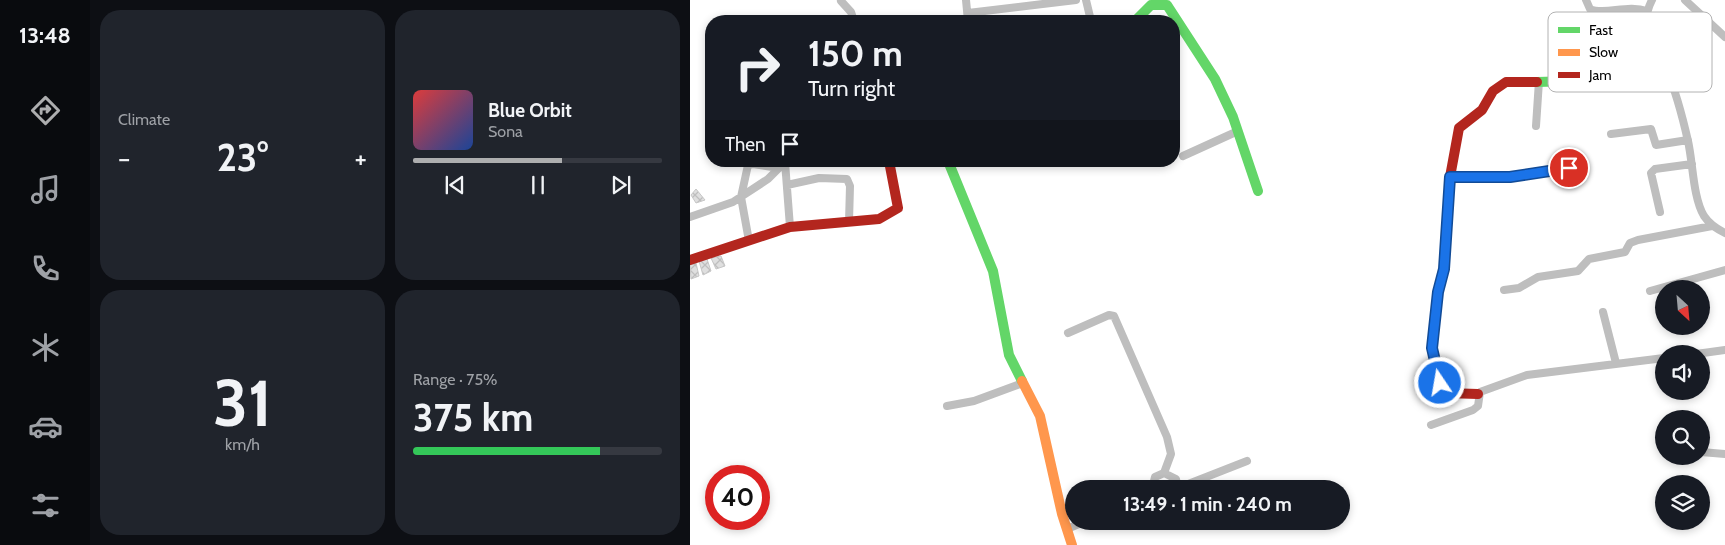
<!DOCTYPE html>
<html lang="en">
<head>
<meta charset="utf-8">
<style>
	:root { --surface:#171b24; --page:#20242c; --text:#f1f3f6; --muted:#9ea1a6; --line:#363941; --accent:#adaeaf }
	body { margin:0; font-family:Cabin,sans-serif; background:var(--page); color:var(--text); height:100vh; display:flex; flex-direction:column; font-size:19px; white-space:nowrap }
	* { box-sizing:border-box; margin:0 }
	p { font-size:16px; color:var(--muted) }
	.icon { flex:none; width:28px; height:28px; fill:none; stroke:currentColor; stroke-width:2; stroke-linecap:round; stroke-linejoin:round }
	.map { position:relative; flex:1; overflow:hidden }
	.side { display:flex; flex-direction:column; gap:10px; padding:10px; background:#0d0f14; width:600px }
	.side>* { flex:none }
	.top-card { position:absolute; left:15px; top:15px; width:475px; height:152px; border-radius:20px; box-shadow:0 2px 8px #0003; background:#171b24; color:var(--text); overflow:hidden }
	.needle { width:32px; rotate:154deg }
	.fabs { position:absolute; left:965px; top:280px; display:grid; gap:10px }
	.fabs a { display:grid; place-items:center; width:55px; height:55px; border-radius:50%; background:var(--surface); box-shadow:0 2px 8px #0003; font-size:25px }
	.speed { position:absolute; left:15px; top:465px; display:flex; gap:10px; font-size:25px; font-weight:700; text-align:center }
	.speed>* { display:grid; place-content:center; width:65px; height:65px; border-radius:50%; background:var(--surface); box-shadow:0 2px 8px #0003; line-height:1 }
	.speed .limit { border:8px solid #d22; background:#fff; color:#111 }
	.pin { position:absolute; display:grid; place-items:center; width:42px; height:42px; color:#fff; margin:-21px; border:2px solid #fff; border-radius:50%; box-shadow:0 1px 5px #0007 }
	.me { position:absolute; width:55px; margin:-28px; rotate:348deg; stroke-linejoin:round; filter:drop-shadow(0 0 4px #0008) }
	.turn { display:flex; align-items:center; gap:18px; height:105px; padding:0 20px; font-size:22px }
	.turn .icon { width:65px; height:65px; stroke-width:2.5 }
	.turn b { display:block; font-size:35px; line-height:42px }
	.then { display:flex; align-items:center; height:48px; padding:0 20px; background:#0003; gap:10px; font-size:19px }
	.big { font-size:38px; font-weight:700; line-height:1.1 }
	.side .widget { flex:1; display:flex; flex-direction:column; justify-content:center; gap:8px; min-width:0; padding:0 18px; border-radius:20px; background:var(--page) }
	.side .dial { align-items:center; gap:0 }
	.dial b { font-size:65px; line-height:1 }
	.song { display:flex; align-items:center; gap:15px }
	.cover { width:60px; height:60px; border-radius:8px; background:linear-gradient(135deg,hsl(0 70% 55%),hsl(220 70% 35%)) }
	.played { height:5px; border-radius:2px; background:linear-gradient(90deg,var(--accent) 60%,var(--line) 60%) }
	.keys { display:flex; justify-content:space-around; direction:ltr }
	.heat { display:flex; justify-content:space-between; align-items:center; font-size:28px; direction:ltr }
	.charge { height:8px; border-radius:4px; background:linear-gradient(90deg,#34c759 75%,var(--line) 0) }
	.side .tiles { flex:1; display:grid; gap:10px; grid-template-columns:repeat(2,1fr) }
	.trip { position:absolute; left:375px; top:480px; width:285px; height:50px; border-radius:25px; background:var(--surface); box-shadow:0 2px 8px #0003; font-weight:700; line-height:50px; text-align:center }
	main { display:flex; flex:1; min-height:0 }
	.tabs { display:flex; flex-direction:column; width:90px; justify-content:space-around; align-items:center; background:#090b0e; color:var(--muted) }
	.tabs .icon { width:35px; height:35px }
	.tabs .selected { color:var(--accent) }
	.tabs b { font-size:22px; color:var(--text) }
	.map>svg:first-child { display:block }
</style>
</head>
<body>
<main>
<nav class="tabs">
<b>13:48</b>
<svg class="icon selected" aria-label="directions" viewBox="0 0 24 24"><path d="M12 3l9 9-9 9-9-9zM9 14v-3h6M13 9l2 2-2 2"/></svg>
<svg class="icon" aria-label="music" viewBox="0 0 24 24"><path d="M9 18V5l10-2v13"/><circle cx="6" cy="18" r="3"/><circle cx="16" cy="16" r="3"/></svg>
<svg class="icon" aria-label="phone" viewBox="0 0 24 24"><path d="M5 4h4l2 5-3 2q2 4 5 5l2-3 5 2v4C11 20 4 13 5 4z"/></svg>
<svg class="icon" aria-label="climate" viewBox="0 0 24 24"><path d="M12 3v18M4 7l16 10M4 17L20 7"/></svg>
<svg class="icon" aria-label="car" viewBox="0 0 24 24"><path d="M5 17H2v-5l4-1 3-4h7l3 4 3 1v5h-3M9 17h6M6 11h13"/><circle cx="7" cy="17" r="2"/><circle cx="17" cy="17" r="2"/></svg>
<svg class="icon" aria-label="filters" viewBox="0 0 24 24"><path d="M4 7h16M4 17h16"/><circle cx="9" cy="7" r="2"/><circle cx="15" cy="17" r="2"/></svg>
</nav>
<section class="side">
<div class="tiles">
<div class="widget"><p>Climate</p>
<div class="heat"><a>−</a><b class="big">23°</b><a>+</a></div>
</div>
<div class="widget">
<div class="song"><i class="cover"></i><div><b>Blue Orbit</b><p>Sona</p></div></div>
<div class="played"></div>
<div class="keys"><svg class="icon" aria-label="previous" viewBox="0 0 24 24"><path d="M18 5L8 12l10 7zM5 5v14"/></svg><svg class="icon" aria-label="pause" viewBox="0 0 24 24"><path d="M8 5v14M16 5v14"/></svg><svg class="icon" aria-label="next" viewBox="0 0 24 24"><path d="M6 5l10 7-10 7zM19 5v14"/></svg></div>
</div>
<div class="widget dial"><b>31</b><p>km/h</p></div>
<div class="widget"><p>Range · 75%</p><b class="big">375 km</b><div class="charge"></div></div>
</div>
</section>
<div class="map">
<svg width="1035" height="545" viewBox="0 0 1035 545">
	<defs>
		<pattern id="building-cross-hatch" width="8" height="8" patternUnits="userSpaceOnUse" patternTransform="scale(1.25)"><rect width="8" height="8" fill="#dfdfdf"/><path d="M0 0l8 8M0 8l8-8" fill="none" stroke="#bebebe"/></pattern>
	</defs>
	<rect width="100%" height="100%" fill="#fff"/>
	<path fill="url(#building-cross-hatch)" stroke="#c7c7c7" d="M6,189L15,200L6,203L1,195Z
		M31,256L35,266L26,269L21,258Z
		M17,259L21,271L13,275L9,261Z
		M6,263L9,276L1,279L0,265Z"/>
	<g fill="none" stroke-linecap="round" stroke-linejoin="round">
		<path stroke="#bebebe" stroke-width="8" d="M276,0L278,21
			M396,0L401,21
			M896,0L900,9C914,16 937,4 957,11
			M962,0C947,29 965,46 977,71C986,92 993,119 998,141C1003,163 1003,198 1014,216C1020,225 1027,229 1035,233
			M995,0L1035,37
			M151,1L161,12L164,21
			M278,13L386,0
			M846,126L849,81
			M921,134L961,129L966,145L998,140
			M493,156L548,131
			M95,162L100,227
			M760,177H820L879,168
			M97,185L129,178L157,179L160,186L159,222
			M970,212L961,173L965,169L1002,164
			M0,217L43,202L78,179L96,161
			M59,241L51,197L58,165L63,164L89,168
			M814,290L829,288L848,277L888,271L899,259L935,252L940,243L948,240L1022,226
			M960,291L1035,270
			M913,312L926,363
			M378,333L419,315L424,316L477,437L481,454L474,473
			M1006,354L1035,350
			M257,406L284,401L333,383
			M741,425L783,410L788,406L790,392L837,375L974,358
			M1011,452L1035,454
			M488,488L557,461
			M462,489L465,477L474,473L486,479L488,489
			M377,529L396,521"/>
		<path stroke="#63d668" stroke-width="10" d="M445,21L461,5H477L525,79L543,117L568,191
			M847,82L883,81L932,76L972,63
			M258,161L303,271L319,355L332,381"/>
		<path stroke="#ff974d" stroke-width="10" d="M332,381L350,416L372,514L382,545"/>
		<path stroke="#b3261e" stroke-width="10" d="M0,260L100,227L189,219L208,208L199,161
			M788,394L756,393L750,383L742,348L748,292L754,269L760,177L769,128L792,110L803,91L816,82H847"/>
	</g>
	<g fill="none" stroke-linecap="round" stroke-linejoin="round">
		<g stroke="#114b97" stroke-width="12">
			<path id="route" d="M750,383L742,348L748,292L754,269L760,177H820L879,168"/>
		</g>
		<use href="#route" stroke="#1a73e8" stroke-width="9"/>
	</g>
	<rect x="858" y="12" width="164" height="80" rx="8" fill="#fff" stroke="#b2b2b2" stroke-width="1"/>
	<rect x="868" y="27" width="22" height="6" fill="#63d668"/>
	<rect x="868" y="49" width="22" height="7" fill="#ff974d"/>
	<rect x="868" y="72" width="22" height="6" fill="#b3261e"/>
	<g font-size="14" fill="#000">
		<text x="899" y="35">Fast</text>
		<text x="899" y="57">Slow</text>
		<text x="899" y="80">Jam</text>
	</g>
</svg>
<div class="fabs">
<a><svg class="needle" viewBox="-14 -14 28 28"><path d="M0-13l5 13h-10z" fill="#e53935"/><path d="M0 13l5-13h-10z" fill="#9ea1a6"/></svg></a>
<a><svg class="icon" aria-label="sound" viewBox="0 0 24 24"><path d="M4 9h4l5-4v14l-5-4H4zM17 9q2 3 0 6"/></svg></a>
<a><svg class="icon" aria-label="search" viewBox="0 0 24 24"><circle cx="10" cy="10" r="6"/><path d="M15 15l6 6"/></svg></a>
<a><svg class="icon" aria-label="layers" viewBox="0 0 24 24"><path d="M12 4l9 5-9 5-9-5zM3 14l9 5 9-5"/></svg></a>
</div>
<div class="speed"><div class="limit">40</div></div>
<div class="pin" style="left:879px;top:168px;background:#d93025"><svg class="icon" aria-label="arrive" viewBox="0 0 24 24"><path d="M6 21V4h12l-3 4 3 4H6"/></svg></div>
<svg class="me" style="left:750px;top:383px" viewBox="-20 -20 40 40"><circle r="17" fill="#1a73e8" stroke="#fff" stroke-width="3"/><path d="M0-11L8 9 0 5-8 9z" fill="#fff"/></svg>
<div class="trip">13:49 · 1 min · 240 m</div>
<div class="top-card">
<div class="turn"><svg class="icon" aria-label="right" viewBox="0 0 24 24"><path d="M7 20v-9h11M14 6l5 5-5 5"/></svg><div><b>150 m</b>Turn right</div></div>
<div class="then">Then<svg class="icon" aria-label="arrive" viewBox="0 0 24 24"><path d="M6 21V4h12l-3 4 3 4H6"/></svg></div>
</div>
</div>
</main>
</body>
</html>
